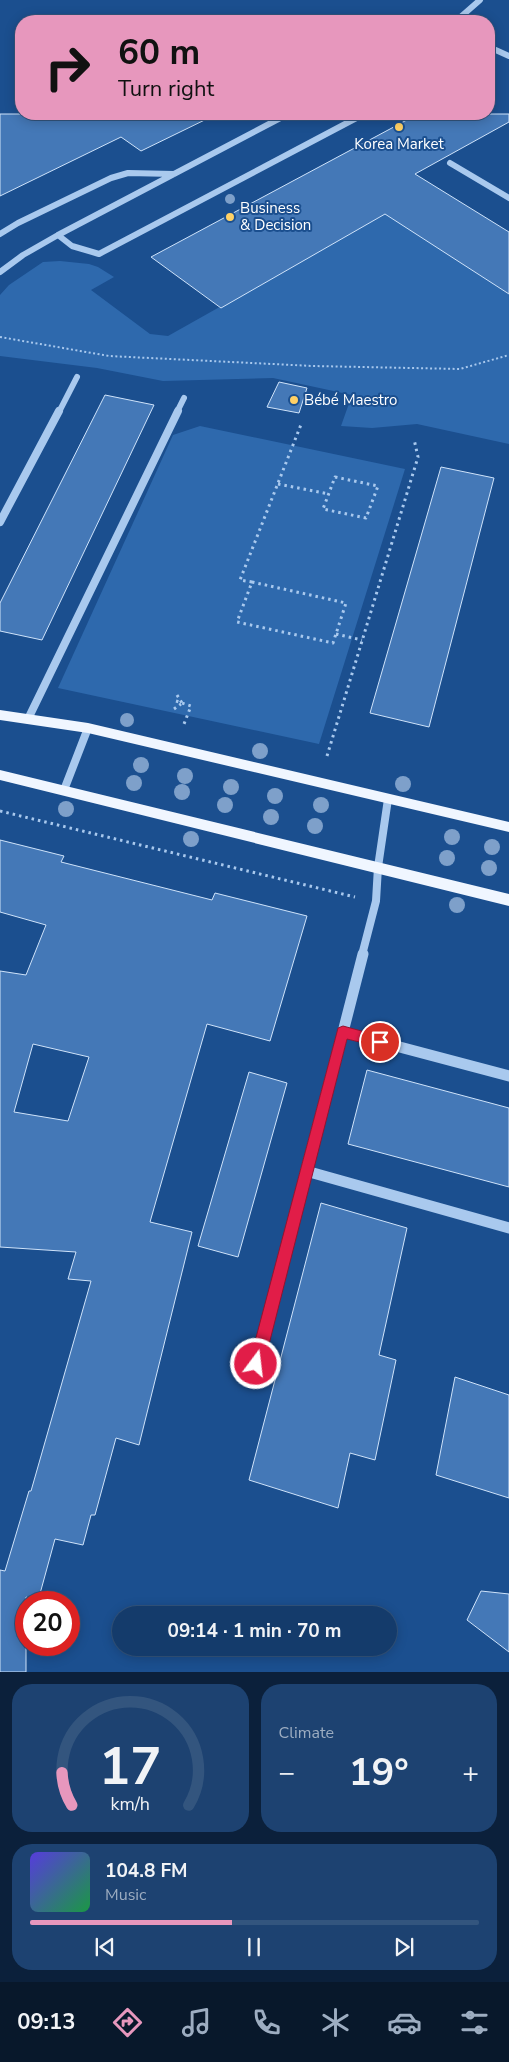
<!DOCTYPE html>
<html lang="en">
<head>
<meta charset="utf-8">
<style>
	:root { --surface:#143b6b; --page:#1d4271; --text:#f1f3f6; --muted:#9dadc1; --line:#33557e; --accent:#e797bd }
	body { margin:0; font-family:"Nunito Sans",sans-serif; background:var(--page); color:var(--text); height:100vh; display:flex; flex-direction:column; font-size:19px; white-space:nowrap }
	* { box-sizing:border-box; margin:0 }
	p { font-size:16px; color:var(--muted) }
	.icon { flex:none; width:28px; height:28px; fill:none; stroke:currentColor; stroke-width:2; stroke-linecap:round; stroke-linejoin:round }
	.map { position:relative; height:1672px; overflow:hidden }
	.sheet { display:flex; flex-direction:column; gap:12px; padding:12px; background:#0b203b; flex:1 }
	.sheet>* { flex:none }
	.top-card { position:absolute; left:15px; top:15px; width:480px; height:105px; border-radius:20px; box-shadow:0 2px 12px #0003,0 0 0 1px var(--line); background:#e797bd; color:#111; overflow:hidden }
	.speed { position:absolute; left:15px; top:1591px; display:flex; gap:10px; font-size:25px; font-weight:700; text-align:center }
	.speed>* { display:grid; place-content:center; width:65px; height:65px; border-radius:50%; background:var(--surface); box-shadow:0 2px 12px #0003,0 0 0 1px var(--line); line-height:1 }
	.speed .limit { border:8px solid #d22; background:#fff; color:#111 }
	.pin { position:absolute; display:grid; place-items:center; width:42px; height:42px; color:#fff; margin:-21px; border:2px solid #fff; border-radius:50%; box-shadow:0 1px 5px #0007 }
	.me { position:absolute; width:55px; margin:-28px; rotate:15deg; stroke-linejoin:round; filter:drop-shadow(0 0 4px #0008) }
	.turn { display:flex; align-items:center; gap:18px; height:105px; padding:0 20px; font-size:22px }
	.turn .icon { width:65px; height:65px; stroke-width:2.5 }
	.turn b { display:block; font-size:35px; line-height:42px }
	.big { font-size:38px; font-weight:700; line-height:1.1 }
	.sheet .card { flex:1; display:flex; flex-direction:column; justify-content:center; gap:8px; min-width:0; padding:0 18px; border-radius:20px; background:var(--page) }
	.sheet .dial { align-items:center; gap:0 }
	.dial svg { height:130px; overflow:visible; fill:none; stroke:var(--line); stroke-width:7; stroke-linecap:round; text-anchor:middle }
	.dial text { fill:var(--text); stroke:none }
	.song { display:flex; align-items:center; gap:15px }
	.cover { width:60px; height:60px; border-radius:8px; background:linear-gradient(135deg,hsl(250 70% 55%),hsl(140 70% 35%)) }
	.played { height:5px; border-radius:2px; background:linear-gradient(90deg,var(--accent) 45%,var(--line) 45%) }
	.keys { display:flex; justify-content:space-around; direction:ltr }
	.heat { display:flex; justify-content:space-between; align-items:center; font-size:28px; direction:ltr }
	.sheet .tiles { flex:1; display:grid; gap:12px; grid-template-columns:1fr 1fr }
	.card:last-child { grid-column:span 2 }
	.trip { position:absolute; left:112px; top:1606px; width:285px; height:50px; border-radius:25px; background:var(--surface); box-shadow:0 2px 12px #0003,0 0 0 1px var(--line); font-weight:700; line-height:50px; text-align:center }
	.dock { display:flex; height:80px; justify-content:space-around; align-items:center; background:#08182b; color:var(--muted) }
	.dock .icon { width:35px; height:35px }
	.dock .on { color:var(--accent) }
	.dock b { font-size:22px; color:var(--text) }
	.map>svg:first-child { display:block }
</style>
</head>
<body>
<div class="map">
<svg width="509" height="1672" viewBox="0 0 509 1672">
	<rect width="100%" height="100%" fill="#1b4f8f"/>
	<path fill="#2e69ad" d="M388,212L439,249L441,248L509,294V444L417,424L372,428L341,426L352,395L273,378L163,381L97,368L0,356V295L9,285L43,262L60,261L89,264L98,267L114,277L91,290L150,334L168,336Z
		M200,426L405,469L319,744L58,688L173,435Z"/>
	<path fill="#4478b7" stroke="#cfe3fa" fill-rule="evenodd" d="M0,114H217L141,151L121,137L0,196Z
		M418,114H509V122L415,174L509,232V294L385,214L221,308L151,257Z
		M279,382L307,388L299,413L267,407Z
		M105,395L154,405L42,640L0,631V603Z
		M441,467L494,478L429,727L370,713Z
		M0,840L64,856L61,862L212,900L215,893L307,916L270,1041L207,1024L150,1222L192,1232L139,1445L116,1438L95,1515H91L83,1545L55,1539L38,1601L26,1597V1672H0V1570L5,1571L29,1491H31L91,1281L68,1279L76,1252L0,1247V971L26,975L46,925L0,912ZM33,1044L89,1057L68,1121L14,1112Z
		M367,1070L509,1108V1187L348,1144Z
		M249,1072L287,1083L238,1257L198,1246Z
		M321,1203L407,1228L379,1355L396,1360L375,1460L350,1453L338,1508L249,1480Z
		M455,1377L509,1395V1498L436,1475Z
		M481,1591L509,1594V1652L467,1620Z"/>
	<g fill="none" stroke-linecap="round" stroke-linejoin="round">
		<path stroke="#a9c9ee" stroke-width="2" stroke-dasharray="2 2.5" stroke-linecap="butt" d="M0,337L109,356L313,366L460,369L509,355"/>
		<path stroke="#a9c9ee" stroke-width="3" stroke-dasharray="2.5 4" stroke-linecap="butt" d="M335,477L378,486L366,518L323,509Z
			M278,484L329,494
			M252,582L346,603L333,643L237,622Z
			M252,582L240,580L302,422
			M336,634L362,640
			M177,695L182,703
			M176,701L191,706L184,724
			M174,709L181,704
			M327,756L418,457L414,439
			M0,811L355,897"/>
		<path stroke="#a9c9ee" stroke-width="6" d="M403,21L409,17L424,21
			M456,21L480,0
			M489,47L509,56
			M450,163L509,198
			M0,234L18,223L111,178L128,173L174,174
			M58,235L72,246L99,254L364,114
			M0,272L23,255L58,235L288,114
			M59,412L77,377
			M177,412L184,398"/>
		<path stroke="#a9c9ee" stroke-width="8" d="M0,522L59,411
			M28,719L178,411
			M64,790L88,728
			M362,955L376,901L378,867L388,799"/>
		<path stroke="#a9c9ee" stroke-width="11" d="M363,954L343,1032L509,1076
			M343,1032L306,1171L509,1228
			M257,1364L306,1171"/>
		<path fill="#f0f6ff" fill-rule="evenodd" d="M0,710L88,723L509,822V832L88,733L0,720Z
			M0,770L509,894V906L0,780Z"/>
	</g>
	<g fill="#7ea0ca">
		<circle cx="230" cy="199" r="5"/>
		<circle cx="127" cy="720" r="7"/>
		<circle cx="260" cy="751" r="8"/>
		<circle cx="141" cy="765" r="8"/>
		<circle cx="185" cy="776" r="8"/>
		<circle cx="134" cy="783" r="8"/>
		<circle cx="403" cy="784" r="8"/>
		<circle cx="231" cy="787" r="8"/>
		<circle cx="182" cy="792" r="8"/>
		<circle cx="275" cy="796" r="8"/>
		<circle cx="225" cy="805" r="8"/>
		<circle cx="321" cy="805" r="8"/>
		<circle cx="66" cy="809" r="8"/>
		<circle cx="271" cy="817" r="8"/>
		<circle cx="315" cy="826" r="8"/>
		<circle cx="452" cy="837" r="8"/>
		<circle cx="191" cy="839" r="8"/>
		<circle cx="492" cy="847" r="8"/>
		<circle cx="447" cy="858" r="8"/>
		<circle cx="489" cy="868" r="8"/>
		<circle cx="457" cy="905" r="8"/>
	</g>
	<path fill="#e11d48" stroke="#92132f" d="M343,1026L380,1036L384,1037L386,1042L384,1046L380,1047L347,1039L264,1364L262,1369L256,1371L251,1369L249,1364L337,1032L338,1028Z"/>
	<g fill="#ffd166" stroke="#1b4f8f" stroke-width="2">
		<circle cx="399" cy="127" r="5"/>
		<circle cx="230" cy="217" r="5"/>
		<circle cx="294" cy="400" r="5"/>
	</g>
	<g text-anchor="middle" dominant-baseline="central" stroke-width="4" stroke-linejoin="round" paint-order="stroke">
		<g font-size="15" fill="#fff" stroke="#1b4f8f" text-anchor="start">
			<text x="399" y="144" text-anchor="middle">Korea Market</text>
			<text x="240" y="208">Business<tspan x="240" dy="17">&amp; Decision</tspan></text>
			<text x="304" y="400">Bébé Maestro</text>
		</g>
	</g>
</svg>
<div class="speed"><div class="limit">20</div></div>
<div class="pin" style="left:380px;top:1042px;background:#d93025"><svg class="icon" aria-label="arrive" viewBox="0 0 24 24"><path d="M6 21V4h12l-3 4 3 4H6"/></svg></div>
<svg class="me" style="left:256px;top:1364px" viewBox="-20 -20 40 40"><circle r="17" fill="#e11d48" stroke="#fff" stroke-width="3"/><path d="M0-11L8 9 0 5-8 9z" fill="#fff"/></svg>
<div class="trip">09:14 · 1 min · 70 m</div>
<div class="top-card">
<div class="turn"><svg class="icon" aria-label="right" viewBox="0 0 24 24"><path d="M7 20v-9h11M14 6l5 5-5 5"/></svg><div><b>60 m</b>Turn right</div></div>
</div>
</div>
<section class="sheet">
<div class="tiles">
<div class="card dial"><svg viewBox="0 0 100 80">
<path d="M14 69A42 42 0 1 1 86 69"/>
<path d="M14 69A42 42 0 0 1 8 49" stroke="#e797bd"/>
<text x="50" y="56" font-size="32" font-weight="700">17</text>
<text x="50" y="72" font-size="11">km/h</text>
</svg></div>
<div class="card"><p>Climate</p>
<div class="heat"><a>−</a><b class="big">19°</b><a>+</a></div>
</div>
<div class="card">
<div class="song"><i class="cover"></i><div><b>104.8 FM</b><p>Music</p></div></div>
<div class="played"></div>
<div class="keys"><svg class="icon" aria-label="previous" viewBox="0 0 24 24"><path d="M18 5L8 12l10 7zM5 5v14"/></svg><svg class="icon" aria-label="pause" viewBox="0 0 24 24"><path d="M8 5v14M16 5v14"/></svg><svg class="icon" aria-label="next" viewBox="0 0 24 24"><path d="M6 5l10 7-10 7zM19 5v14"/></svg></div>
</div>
</div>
</section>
<nav class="dock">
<b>09:13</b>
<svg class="icon on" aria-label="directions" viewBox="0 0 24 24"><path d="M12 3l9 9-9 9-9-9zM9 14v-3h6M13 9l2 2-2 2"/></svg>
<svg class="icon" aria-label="music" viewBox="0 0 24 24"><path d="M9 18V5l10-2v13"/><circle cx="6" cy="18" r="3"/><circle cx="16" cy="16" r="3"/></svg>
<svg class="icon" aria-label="phone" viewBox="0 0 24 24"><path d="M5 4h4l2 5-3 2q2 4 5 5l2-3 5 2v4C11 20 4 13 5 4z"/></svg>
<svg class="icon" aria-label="climate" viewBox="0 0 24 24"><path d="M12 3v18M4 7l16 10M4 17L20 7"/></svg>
<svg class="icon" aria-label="car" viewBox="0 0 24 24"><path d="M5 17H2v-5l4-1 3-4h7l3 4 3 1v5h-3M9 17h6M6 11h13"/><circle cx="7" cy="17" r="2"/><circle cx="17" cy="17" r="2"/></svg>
<svg class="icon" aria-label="filters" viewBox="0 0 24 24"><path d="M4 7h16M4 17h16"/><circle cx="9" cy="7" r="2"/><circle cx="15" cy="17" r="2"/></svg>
</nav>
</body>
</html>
